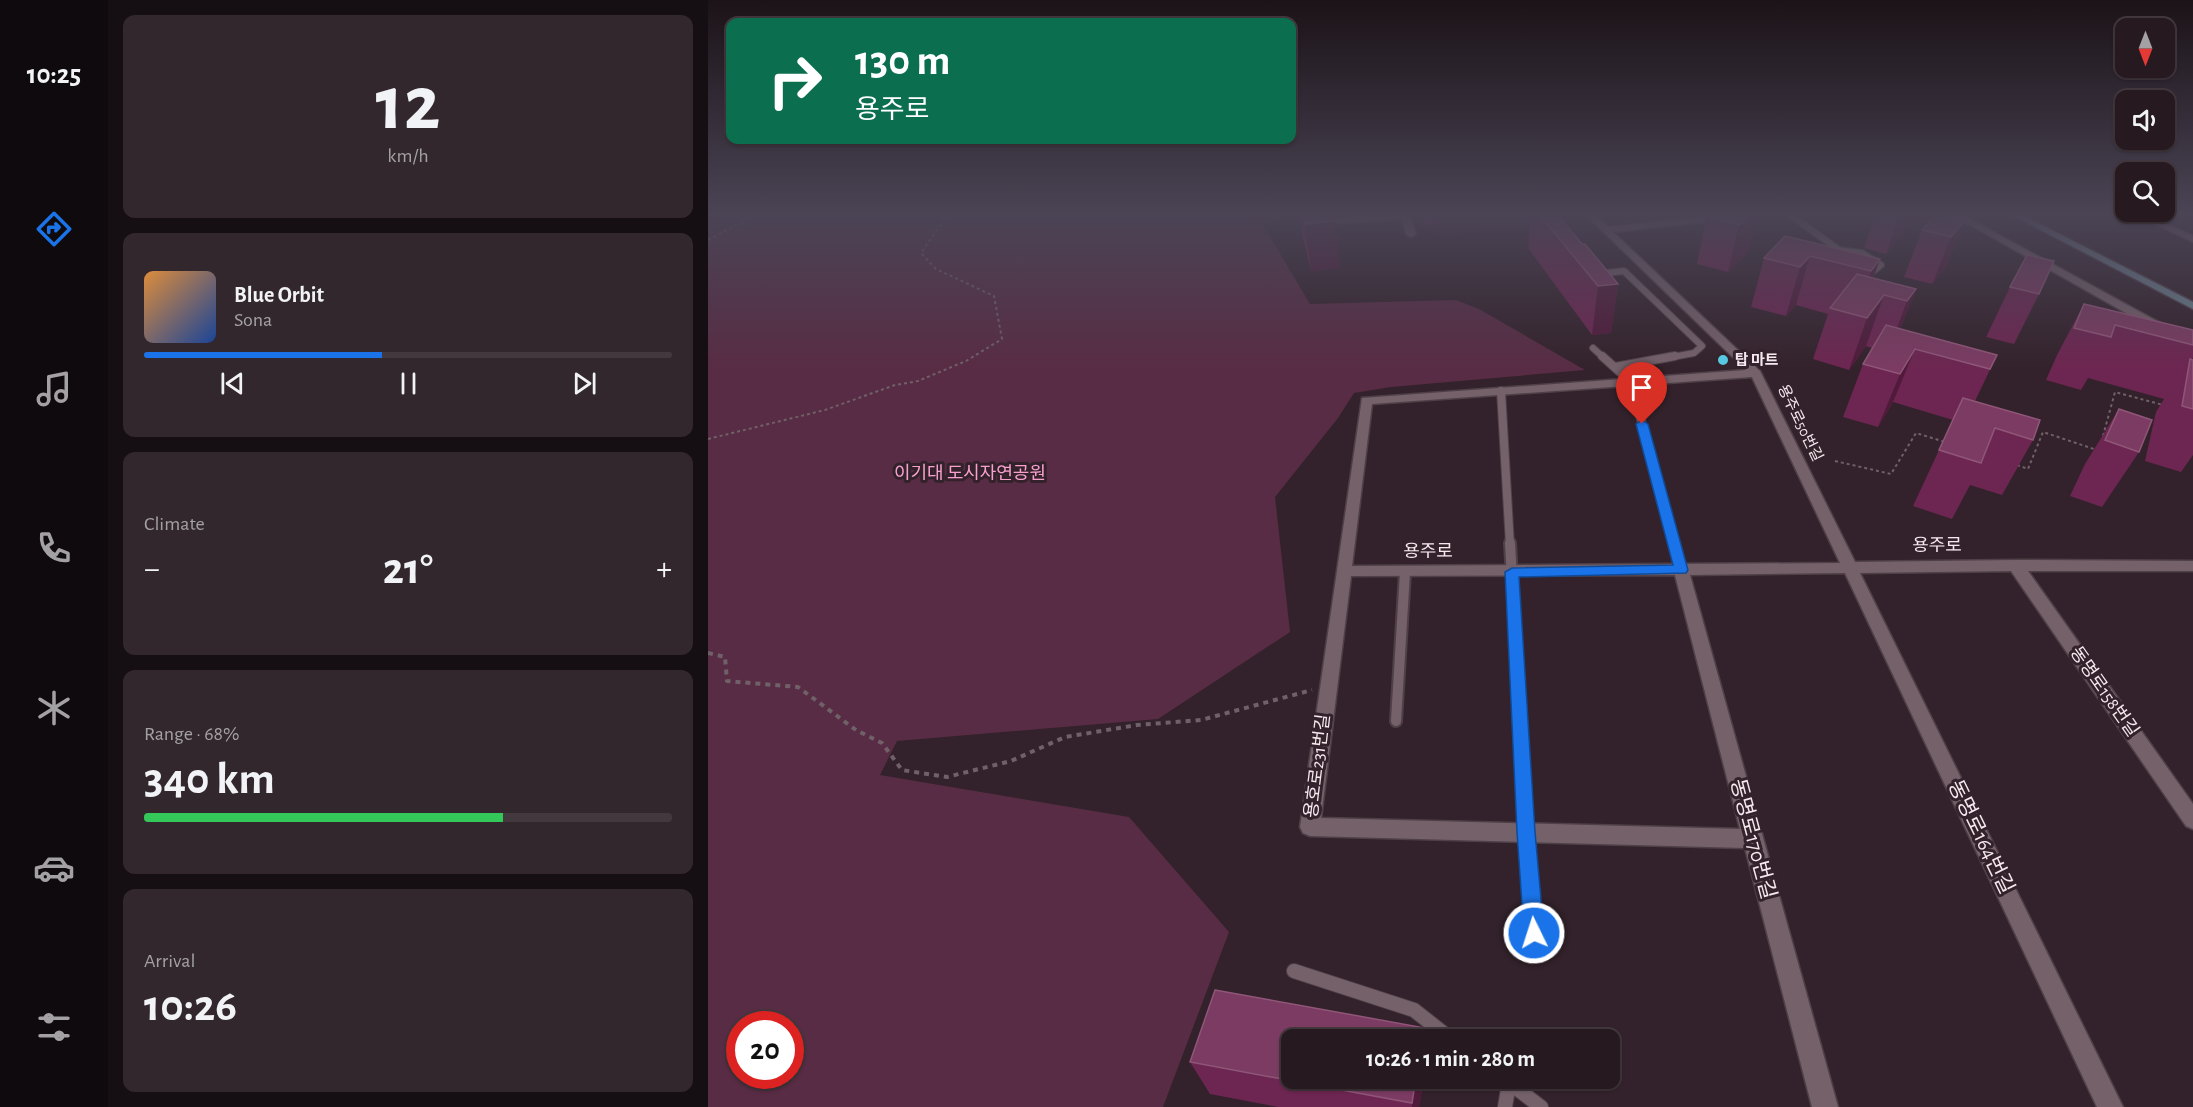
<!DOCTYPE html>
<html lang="en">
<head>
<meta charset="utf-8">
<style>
	:root { --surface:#261a20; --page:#32272d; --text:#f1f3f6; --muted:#a4a1a5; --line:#42383e; --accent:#1a73e8 }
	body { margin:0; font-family:"Alegreya Sans","Noto Sans KR",sans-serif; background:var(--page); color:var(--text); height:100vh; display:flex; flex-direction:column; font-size:22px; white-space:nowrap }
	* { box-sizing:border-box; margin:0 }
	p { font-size:20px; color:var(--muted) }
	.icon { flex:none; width:33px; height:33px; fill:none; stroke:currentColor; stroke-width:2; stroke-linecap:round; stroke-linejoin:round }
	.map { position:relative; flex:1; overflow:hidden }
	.drawer { display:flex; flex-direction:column; gap:15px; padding:15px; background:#150e12; width:600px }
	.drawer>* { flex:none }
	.top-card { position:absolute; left:18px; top:18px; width:570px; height:126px; border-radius:12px; box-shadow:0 2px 4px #0004,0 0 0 2px var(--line); background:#0b6e4f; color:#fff; overflow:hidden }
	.needle { width:39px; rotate:180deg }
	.fabs { position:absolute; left:1407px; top:18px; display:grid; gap:12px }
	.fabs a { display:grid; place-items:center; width:60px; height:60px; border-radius:12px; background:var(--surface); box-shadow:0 2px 4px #0004,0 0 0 2px var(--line); font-size:30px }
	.speed { position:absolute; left:18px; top:1011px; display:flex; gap:12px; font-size:30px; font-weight:700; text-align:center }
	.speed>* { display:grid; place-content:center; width:78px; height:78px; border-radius:50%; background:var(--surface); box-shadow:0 2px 4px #0004,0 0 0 2px var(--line); line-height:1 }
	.speed .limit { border:9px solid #d22; background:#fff; color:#111 }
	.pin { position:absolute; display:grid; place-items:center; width:51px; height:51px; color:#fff; margin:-62px -26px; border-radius:50% 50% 50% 0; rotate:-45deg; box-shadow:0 0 6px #0007 }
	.pin .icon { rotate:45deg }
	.me { position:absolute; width:66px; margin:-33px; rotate:356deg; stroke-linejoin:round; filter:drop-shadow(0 0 4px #0008) }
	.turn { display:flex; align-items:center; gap:21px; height:126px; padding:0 30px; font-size:27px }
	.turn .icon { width:78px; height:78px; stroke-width:2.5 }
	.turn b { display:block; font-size:42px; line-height:51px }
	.big { font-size:45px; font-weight:600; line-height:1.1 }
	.drawer .tile { flex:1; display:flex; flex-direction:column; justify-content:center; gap:9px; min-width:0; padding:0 21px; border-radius:12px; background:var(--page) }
	.drawer .dial { align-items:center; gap:0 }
	.dial b { font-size:78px; line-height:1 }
	.song { display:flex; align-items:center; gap:18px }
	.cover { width:72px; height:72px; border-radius:9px; background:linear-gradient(135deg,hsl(30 70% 55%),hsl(220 70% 35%)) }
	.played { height:6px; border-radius:3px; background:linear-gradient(90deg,var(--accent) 45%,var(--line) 45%) }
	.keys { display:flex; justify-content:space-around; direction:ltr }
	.heat { display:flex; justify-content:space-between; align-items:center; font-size:33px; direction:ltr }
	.charge { height:9px; border-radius:4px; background:linear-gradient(90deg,#34c759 68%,var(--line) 0) }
	.trip { position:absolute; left:573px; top:1029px; width:339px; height:60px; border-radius:12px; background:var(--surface); box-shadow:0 2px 4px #0004,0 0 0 2px var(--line); font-weight:600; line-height:60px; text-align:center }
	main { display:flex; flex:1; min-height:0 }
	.tab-bar { display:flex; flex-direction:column; width:108px; justify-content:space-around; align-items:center; background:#0f0a0d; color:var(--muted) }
	.tab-bar .icon { width:42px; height:42px }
	.tab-bar .active { color:var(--accent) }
	.tab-bar b { font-size:27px; color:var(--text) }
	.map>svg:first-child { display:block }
</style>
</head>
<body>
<main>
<nav class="tab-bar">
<b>10:25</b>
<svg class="icon active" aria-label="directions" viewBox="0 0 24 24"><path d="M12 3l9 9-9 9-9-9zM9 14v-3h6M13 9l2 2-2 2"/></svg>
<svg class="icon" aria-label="music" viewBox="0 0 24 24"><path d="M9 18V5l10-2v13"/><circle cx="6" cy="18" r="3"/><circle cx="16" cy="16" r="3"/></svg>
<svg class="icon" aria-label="phone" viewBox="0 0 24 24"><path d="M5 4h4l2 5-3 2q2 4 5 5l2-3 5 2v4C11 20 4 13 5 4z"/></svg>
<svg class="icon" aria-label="climate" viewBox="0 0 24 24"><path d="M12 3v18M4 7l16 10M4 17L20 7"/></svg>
<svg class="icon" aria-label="car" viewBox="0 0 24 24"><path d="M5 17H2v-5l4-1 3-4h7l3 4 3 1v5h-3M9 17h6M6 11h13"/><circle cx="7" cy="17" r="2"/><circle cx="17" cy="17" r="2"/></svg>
<svg class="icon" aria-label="filters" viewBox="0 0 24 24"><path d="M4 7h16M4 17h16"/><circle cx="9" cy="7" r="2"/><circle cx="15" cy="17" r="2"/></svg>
</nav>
<section class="drawer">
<div class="tile dial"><b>12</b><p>km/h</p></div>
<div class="tile">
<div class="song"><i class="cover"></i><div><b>Blue Orbit</b><p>Sona</p></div></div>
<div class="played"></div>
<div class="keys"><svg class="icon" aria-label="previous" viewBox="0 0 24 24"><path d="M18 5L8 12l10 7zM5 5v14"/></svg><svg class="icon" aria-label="pause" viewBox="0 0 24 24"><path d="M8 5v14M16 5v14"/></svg><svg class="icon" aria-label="next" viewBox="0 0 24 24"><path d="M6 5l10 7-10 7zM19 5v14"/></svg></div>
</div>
<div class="tile"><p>Climate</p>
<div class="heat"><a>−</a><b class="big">21°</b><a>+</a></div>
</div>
<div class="tile"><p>Range · 68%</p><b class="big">340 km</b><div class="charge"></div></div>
<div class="tile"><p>Arrival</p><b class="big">10:26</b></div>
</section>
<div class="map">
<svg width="1485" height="1107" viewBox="0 0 1485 1107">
	<rect width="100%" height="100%" fill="#33222b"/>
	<path fill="#412a35" d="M708,214H857L847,215L839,227L732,234L710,226Z"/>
	<path fill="#582c44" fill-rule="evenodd" d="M0,214H623L552,220L602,304L748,300L771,309L877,370L683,387L646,393L630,418L567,497L582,632L450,719L189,741L172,775L421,817L521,932L455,1107H0ZM32,1024H82V1076H32Z"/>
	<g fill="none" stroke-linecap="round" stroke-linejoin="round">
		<g stroke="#4f4048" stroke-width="8">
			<path id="service-far3" d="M1081,214L1131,250
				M1131,250L1154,253L1173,265L1164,272L1141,269L1123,257L1124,253Z
				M890,274L916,271L994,346L986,353L959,358
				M885,348L896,358"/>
		</g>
		<g stroke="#4f4048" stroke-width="10">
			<path id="service-far2" d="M894,356L923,382L966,545
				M907,367L967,356
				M793,391L802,545"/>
		</g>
		<g stroke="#4f4048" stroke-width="14">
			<path id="service-far1" d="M802,543L816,789
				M966,543L973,570
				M688,721L697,572"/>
		</g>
		<g stroke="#4f4048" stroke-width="16">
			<path id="service" d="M815,788L827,953
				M586,971L706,1010L744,1040
				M795,1078L833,1107
				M797,1107L801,1083"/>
		</g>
		<g stroke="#4f4048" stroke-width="3">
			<path id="minor" d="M701,214L708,234L703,237L698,234L694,219L616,224L612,221L616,218Z
				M877,214H886L900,227L1022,214H1046L1042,217L905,232L1052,371L1147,562L1307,560L1485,561V571H1320L1485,804V829L1478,826L1303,571L1152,573L1415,1107H1389L1137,573L982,575L1130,1107H1104L1037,848L602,836L595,833L592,827L654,398L1038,370ZM1044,377L1132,563L644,566L664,404ZM967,575L1032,829L613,818L643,576Z
				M1243,214H1253L1478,337L1485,342V351Z
				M1426,214H1436L1485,236V242Z"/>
		</g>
		<g stroke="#4f4048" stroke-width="3">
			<path id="secondary" d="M1302,214H1312L1485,302V309Z"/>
		</g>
		<path stroke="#706068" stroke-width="2" stroke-dasharray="3 3" stroke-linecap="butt" d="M0,240L50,214
			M1395,436L1407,392L1455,405
			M0,439L117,410L187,385L210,381L258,361L294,339L286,296L228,269L213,253L235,221L249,214
			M1127,461L1183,474L1208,433L1237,442
			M1309,465L1320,469L1335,432L1389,450"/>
		<path stroke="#706068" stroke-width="4" stroke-dasharray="5 5" stroke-linecap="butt" d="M0,653L17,657L19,681L90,687L148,730L174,743L194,770L239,777L303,761L357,737L429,725L493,720L604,690"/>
		<use href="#service-far3" stroke="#75616a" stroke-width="6"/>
		<use href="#service-far2" stroke="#75616a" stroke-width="8"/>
		<use href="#service-far1" stroke="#75616a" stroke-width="10"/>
		<use href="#service" stroke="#75616a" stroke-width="14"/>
		<use href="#minor" fill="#75616a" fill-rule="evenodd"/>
		<use href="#secondary" fill="#6b818e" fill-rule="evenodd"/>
	</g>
	<path fill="#6d2651" d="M591,214H625L632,268L603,271L593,231Z
		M714,214H734L731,225H714Z
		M822,214H849L874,244L910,284L903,333L884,335L820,248Z
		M1050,214L1040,252L1020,272L989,264L998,217Z
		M1168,214H1192L1189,223L1201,226L1178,254L1156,248Z
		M1476,214H1485V220L1477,219Z
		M1257,220L1238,267L1224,284L1196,277L1214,230Z
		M1077,236L1172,259L1165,278L1208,289L1192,329L1289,355L1267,401L1325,440L1294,495L1262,485L1244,519L1205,506L1245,420L1185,402L1170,427L1135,417L1155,364L1164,348L1158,346L1141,370L1105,359L1120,314L1088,305L1078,316L1043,307L1056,258Z
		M1302,287L1331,294L1306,344L1278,337Z
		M1376,304L1485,330V358L1484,359L1485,360V455L1473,472L1437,461L1448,412L1456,399L1380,378L1373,390L1338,380L1349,355Z
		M1411,409L1431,452L1394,507L1362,496L1377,464Z
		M507,990L717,1028L718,1040H584V1078H716L711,1107H570L502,1094L482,1062Z"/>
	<path fill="#501b3b" d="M731,214H734L731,225Z
		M1043,214H1050L1040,252L1020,272L1031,225Z
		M1192,214H1205L1201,226L1178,254Z
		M1257,220L1238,267L1224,284L1243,237Z
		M628,221L632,268L603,271L597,224Z
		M1102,256L1088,305L1078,316L1092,267Z
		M1172,259L1155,307L1148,315L1163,271Z
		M910,284L903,333L884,335L890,286Z
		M1208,289L1188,339L1180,352L1199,301Z
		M1176,295L1158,346L1141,370L1159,318Z
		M1207,349L1185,402L1170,427L1192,374Z
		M717,1028L718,1040H715Z
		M708,1078H716L711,1107H704V1103Z"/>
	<path fill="#7c3b62" stroke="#8f5678" stroke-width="1.5" d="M595,214H625L628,221L597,224Z
		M831,214H849L874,244H877L910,284L890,286Z
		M1002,214H1043L1031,225L998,217Z
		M1228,214H1229L1257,220L1243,237L1214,230Z
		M1077,236L1172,259L1163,271L1102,256L1092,267L1056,258Z
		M1319,255L1346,261L1331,294L1302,287Z
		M1149,274L1208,289L1199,301L1176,295L1159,318L1122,308Z
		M1376,304L1485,330V345L1407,325L1403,337L1366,328Z
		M1178,325L1289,355L1282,369L1207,349L1192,374L1155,364Z
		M1482,359L1485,360V409L1474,406Z
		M1255,398L1332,420L1325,440L1287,428L1273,463L1231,450Z
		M1411,409L1444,420L1431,452L1397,440Z
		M507,990L717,1028L715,1040H584V1078H708L704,1103L482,1062Z"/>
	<linearGradient id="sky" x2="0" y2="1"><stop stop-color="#1c1318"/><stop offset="0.58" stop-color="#4a4455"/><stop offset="1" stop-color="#4a4455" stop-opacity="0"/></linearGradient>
	<rect width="1485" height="369" fill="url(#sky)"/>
	<path fill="#1a73e8" stroke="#114b97" stroke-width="1.5" d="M934,420L940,424L980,570L978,573L811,577L827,832L836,933L833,940L826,943L819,940L816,933L809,832L797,572L804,568L965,565L928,424Z"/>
	<circle fill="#56c9e0" stroke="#33222b" stroke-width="2" cx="1015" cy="360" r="6"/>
	<g text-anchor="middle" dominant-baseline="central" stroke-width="6" stroke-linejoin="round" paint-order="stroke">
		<g font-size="15" font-weight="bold" fill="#f5e9ef" stroke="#33222b" text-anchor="start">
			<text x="1027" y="360">탑 마트</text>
		</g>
		<g font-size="15" fill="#f5e9ef" stroke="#33222b">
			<text transform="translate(1092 423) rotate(64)">용주로50번길</text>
		</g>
		<g font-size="18" fill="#f9a0ce" stroke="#33222b">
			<text x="262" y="474">이기대 도시자연공원</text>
		</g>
		<g font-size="18" fill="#f5e9ef" stroke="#33222b">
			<text x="1229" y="546">용주로</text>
			<text x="720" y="552">용주로</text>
			<text transform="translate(1396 692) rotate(55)">동명로158번길</text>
			<text transform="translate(610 766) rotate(-83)">용호로231번길</text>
		</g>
		<g font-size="21" fill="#f5e9ef" stroke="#33222b">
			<text transform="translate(1273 837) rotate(64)">동명로164번길</text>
			<text transform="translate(1045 839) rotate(75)">동명로170번길</text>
		</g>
	</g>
</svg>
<div class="fabs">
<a><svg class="needle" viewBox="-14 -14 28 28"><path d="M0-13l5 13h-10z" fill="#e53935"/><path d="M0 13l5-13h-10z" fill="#a4a1a5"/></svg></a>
<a><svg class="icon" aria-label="sound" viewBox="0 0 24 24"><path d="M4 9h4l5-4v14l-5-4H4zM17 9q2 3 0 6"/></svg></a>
<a><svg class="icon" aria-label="search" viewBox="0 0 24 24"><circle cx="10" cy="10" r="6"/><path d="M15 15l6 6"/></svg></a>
</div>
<div class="speed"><div class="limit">20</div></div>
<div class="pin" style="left:934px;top:424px;background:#d93025"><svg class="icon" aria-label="arrive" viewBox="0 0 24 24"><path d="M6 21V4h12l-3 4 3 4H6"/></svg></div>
<svg class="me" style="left:826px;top:933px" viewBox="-20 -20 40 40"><circle r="17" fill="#1a73e8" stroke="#fff" stroke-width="3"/><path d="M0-11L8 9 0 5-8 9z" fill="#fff"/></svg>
<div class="trip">10:26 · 1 min · 280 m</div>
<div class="top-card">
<div class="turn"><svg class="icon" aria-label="right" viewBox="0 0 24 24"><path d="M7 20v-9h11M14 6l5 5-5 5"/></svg><div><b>130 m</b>용주로</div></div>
</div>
</div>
</main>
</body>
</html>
